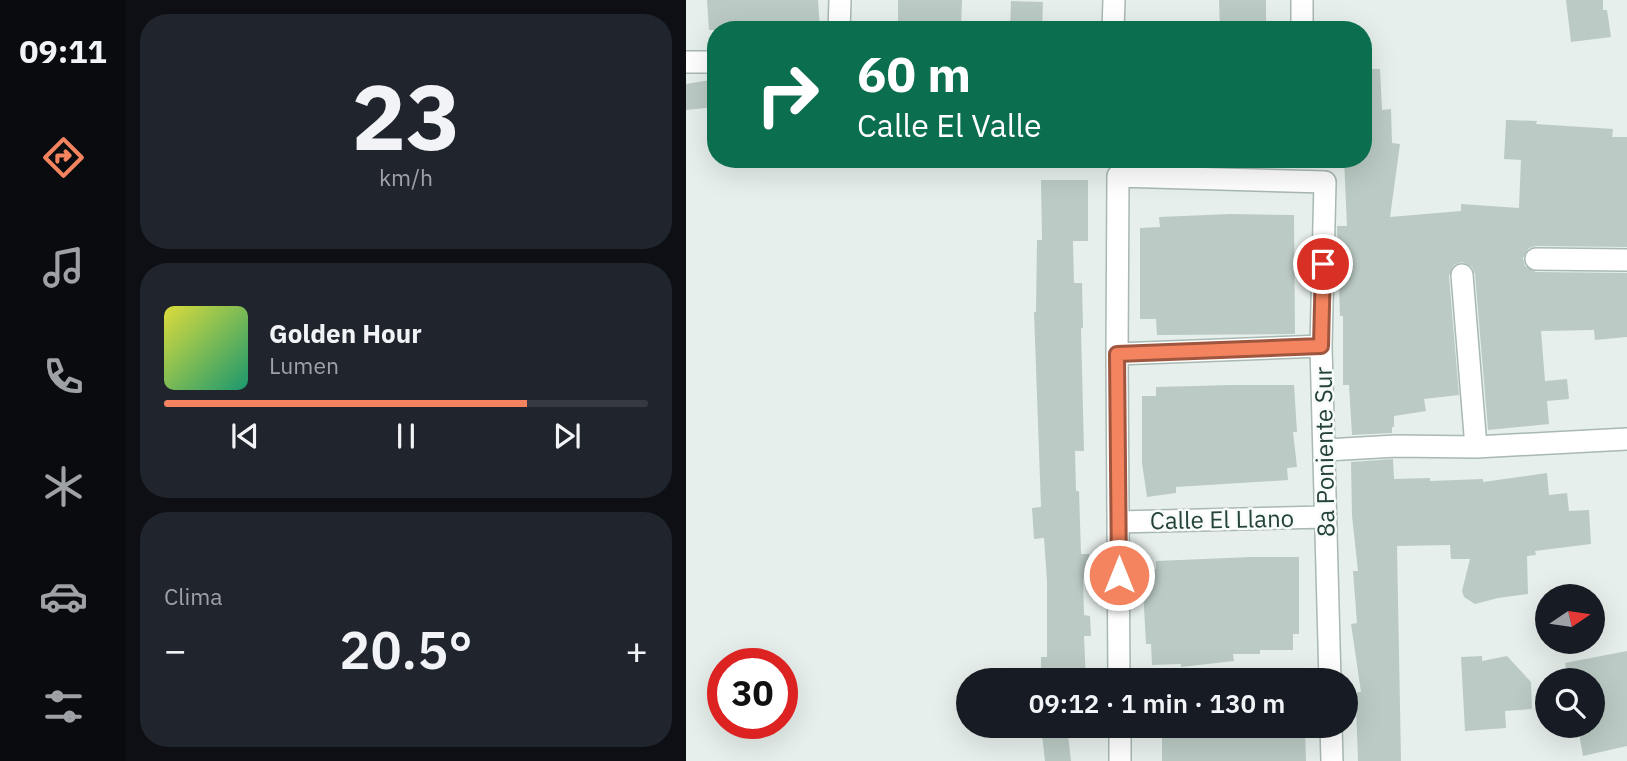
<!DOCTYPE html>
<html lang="es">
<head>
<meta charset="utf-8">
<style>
	:root { --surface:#171b24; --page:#20242c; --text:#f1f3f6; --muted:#9ea1a6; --line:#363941; --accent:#f4845f }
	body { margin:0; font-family:"IBM Plex Sans",sans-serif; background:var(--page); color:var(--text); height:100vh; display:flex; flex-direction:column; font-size:26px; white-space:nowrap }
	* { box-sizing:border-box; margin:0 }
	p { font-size:23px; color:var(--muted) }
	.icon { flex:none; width:38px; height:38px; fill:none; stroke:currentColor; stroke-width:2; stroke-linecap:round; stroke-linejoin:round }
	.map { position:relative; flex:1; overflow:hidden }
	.details { display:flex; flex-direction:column; gap:14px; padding:14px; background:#0d0f14; width:560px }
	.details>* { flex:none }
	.hud { position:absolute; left:21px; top:21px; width:665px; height:147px; border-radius:28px; box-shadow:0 7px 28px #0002; background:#0b6e4f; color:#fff; overflow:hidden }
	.needle { width:46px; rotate:77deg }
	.tools { position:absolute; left:849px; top:584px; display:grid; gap:14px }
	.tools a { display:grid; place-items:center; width:70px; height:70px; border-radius:50%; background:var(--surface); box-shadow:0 7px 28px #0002; font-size:35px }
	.speed { position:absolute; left:21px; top:648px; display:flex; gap:14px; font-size:35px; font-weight:700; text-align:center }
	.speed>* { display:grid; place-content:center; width:91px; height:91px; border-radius:50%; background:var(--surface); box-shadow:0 7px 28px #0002; line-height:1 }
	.speed .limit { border:10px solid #d22; background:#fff; color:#111 }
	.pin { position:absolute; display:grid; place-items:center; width:60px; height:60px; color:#fff; margin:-30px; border:4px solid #fff; border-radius:50%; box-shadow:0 2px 7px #0007 }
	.me { position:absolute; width:77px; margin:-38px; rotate:0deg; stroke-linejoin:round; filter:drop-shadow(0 0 5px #0008) }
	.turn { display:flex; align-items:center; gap:24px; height:147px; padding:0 35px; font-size:32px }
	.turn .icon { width:91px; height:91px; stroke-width:2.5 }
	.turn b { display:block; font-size:49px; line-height:60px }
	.big { font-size:52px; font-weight:600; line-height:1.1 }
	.details .tile { flex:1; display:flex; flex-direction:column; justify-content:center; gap:10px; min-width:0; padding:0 24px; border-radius:28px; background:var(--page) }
	.details .dial { align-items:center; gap:0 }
	.dial b { font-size:91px; line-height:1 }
	.song { display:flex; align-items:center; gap:21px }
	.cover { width:84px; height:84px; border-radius:10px; background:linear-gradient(135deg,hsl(60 70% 55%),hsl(160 70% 35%)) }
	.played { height:7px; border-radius:4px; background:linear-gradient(90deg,var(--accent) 75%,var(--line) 75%) }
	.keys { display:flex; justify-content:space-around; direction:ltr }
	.heat { display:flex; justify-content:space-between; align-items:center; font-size:38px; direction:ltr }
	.trip { position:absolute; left:270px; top:668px; width:402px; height:70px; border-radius:35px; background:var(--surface); box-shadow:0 7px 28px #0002; font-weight:600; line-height:70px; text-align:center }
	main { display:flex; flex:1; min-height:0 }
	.tab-bar { display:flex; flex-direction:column; width:126px; justify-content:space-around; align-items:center; background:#090b0e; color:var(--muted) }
	.tab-bar .icon { width:49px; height:49px }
	.tab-bar .current { color:var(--accent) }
	.tab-bar b { font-size:32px; color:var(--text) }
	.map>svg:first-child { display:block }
</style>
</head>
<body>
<main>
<nav class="tab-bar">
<b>09:11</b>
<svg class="icon current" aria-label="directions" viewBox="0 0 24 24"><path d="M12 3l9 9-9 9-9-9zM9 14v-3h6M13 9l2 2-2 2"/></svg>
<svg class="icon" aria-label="music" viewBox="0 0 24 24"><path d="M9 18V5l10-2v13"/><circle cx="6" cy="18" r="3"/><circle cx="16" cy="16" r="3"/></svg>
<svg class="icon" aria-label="phone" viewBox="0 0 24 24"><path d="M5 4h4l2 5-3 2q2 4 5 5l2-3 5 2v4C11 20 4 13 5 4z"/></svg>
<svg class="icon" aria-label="climate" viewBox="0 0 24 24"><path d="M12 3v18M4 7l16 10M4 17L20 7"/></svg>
<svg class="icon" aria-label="car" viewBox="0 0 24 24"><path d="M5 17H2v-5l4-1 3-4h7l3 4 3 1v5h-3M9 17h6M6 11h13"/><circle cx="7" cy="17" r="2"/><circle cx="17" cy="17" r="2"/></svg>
<svg class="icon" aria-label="filters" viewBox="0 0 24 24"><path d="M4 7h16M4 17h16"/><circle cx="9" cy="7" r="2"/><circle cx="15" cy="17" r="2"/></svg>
</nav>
<section class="details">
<div class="tile dial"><b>23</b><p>km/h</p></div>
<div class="tile">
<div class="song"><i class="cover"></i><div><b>Golden Hour</b><p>Lumen</p></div></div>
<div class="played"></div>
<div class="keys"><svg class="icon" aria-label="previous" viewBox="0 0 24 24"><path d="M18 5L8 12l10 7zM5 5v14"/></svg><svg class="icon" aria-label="pause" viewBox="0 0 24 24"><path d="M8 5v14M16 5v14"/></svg><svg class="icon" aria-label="next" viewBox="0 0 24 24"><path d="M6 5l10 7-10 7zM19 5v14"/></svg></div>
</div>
<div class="tile"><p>Clima</p>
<div class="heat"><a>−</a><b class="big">20.5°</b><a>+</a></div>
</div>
</section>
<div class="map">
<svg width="941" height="761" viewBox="0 0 941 761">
	<rect width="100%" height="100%" fill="#e6efeb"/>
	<path fill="#bbcac4" d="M21,0H132L134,30H23Z
		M212,0H276L275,26L245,25V30H212Z
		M533,0H580V30H534Z
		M880,0H917V10H921L925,37L885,42Z
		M325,1L357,2L356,30H324Z
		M677,69H694L696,110L705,109L706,143L714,144L704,217L775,211V204L833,208L835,160L818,159L820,120L851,121L850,124L927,129L926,137H941V247L850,246L843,248L837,258L839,266L850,272L941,273V337L909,340L908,330L855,331L859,381L881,379L883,399L861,401L863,424L802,430L789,274L786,267L776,262L768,265L763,276L773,395L738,399L740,411L708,416V427H706V433L666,435L663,385H657V316H654L651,226H661L658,159H677Z
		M30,79V107L0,110V84Z
		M355,180H402V241H387L388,283H396L397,328H395L398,451H389L390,491H393L395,554H403L405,577L397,578L398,615L404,616L405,636H398L400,680L355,681V657H361V581L358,538L348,539L346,508L355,507L348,312H350L351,240H356Z
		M544,214L608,215L609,334L471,335L470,319H454V228L474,227L473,217Z
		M546,385H608L611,432H607L611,467L601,468L602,480L490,487V493L461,497L456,463V396H470V387Z
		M707,459L708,479L744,478V481L797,479V482L861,473L863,495L881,493L883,511L903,510L905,544L849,551L850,555L841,556L842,594L812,598L789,604L778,597L776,591L784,559H765L764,545L711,546L715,761H672L670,708L671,692H675L665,624L671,623L667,571H672L666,516L665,462Z
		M565,557H613V634H607V650H574V654H547L548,661L495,667V664L466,665L465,644H460L456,569H470V561Z
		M941,651V746L897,756L893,734L906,731V681H883L879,663Z
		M796,656V661L821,656L845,682L846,709L819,711L820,728L779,731L775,657Z
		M355,726H381L385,761H359Z
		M553,727V734L619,731L620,761H476V731H509V728Z"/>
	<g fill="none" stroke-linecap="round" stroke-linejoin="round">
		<g stroke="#a8b8b2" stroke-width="24">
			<path id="minor" d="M616,0V30
				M153,30L154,0
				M427,30L428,0
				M0,62H30
				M850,259L941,260
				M776,275L790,447
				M431,354L635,346
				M640,450L710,446L790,447L941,439
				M432,522L639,517
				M433,681L431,354L432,176L639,182L635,346L644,681
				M434,726V761
				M645,726L646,761"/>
		</g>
		<use href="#minor" stroke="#fff" stroke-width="21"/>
	</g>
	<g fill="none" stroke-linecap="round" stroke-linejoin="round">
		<g stroke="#9f563e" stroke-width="18">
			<path id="route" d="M433,575L431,354L635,346L637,264"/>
		</g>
		<use href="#route" stroke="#f4845f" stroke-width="12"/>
	</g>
	<g text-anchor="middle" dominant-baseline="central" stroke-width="5" stroke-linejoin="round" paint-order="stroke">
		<g font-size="24" fill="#24423a" stroke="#f7fbf9">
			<text transform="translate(638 452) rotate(-91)">8a Poniente Sur</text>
			<text transform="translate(536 519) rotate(-1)">Calle El Llano</text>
		</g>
	</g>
</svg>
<div class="tools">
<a><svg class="needle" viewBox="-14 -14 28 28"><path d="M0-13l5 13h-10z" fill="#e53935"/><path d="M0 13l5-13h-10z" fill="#9ea1a6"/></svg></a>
<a><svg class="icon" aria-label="search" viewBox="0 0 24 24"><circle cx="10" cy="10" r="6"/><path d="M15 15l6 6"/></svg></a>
</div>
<div class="speed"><div class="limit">30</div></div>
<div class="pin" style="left:637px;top:264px;background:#d93025"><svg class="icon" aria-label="arrive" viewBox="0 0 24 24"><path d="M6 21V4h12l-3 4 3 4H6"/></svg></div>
<svg class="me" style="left:433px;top:575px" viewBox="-20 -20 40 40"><circle r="17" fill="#f4845f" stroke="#fff" stroke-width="3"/><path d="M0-11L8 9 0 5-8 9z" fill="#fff"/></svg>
<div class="trip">09:12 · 1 min · 130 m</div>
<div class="hud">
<div class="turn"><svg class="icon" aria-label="right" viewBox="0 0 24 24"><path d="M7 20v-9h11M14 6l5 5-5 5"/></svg><div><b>60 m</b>Calle El Valle</div></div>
</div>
</div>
</main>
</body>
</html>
